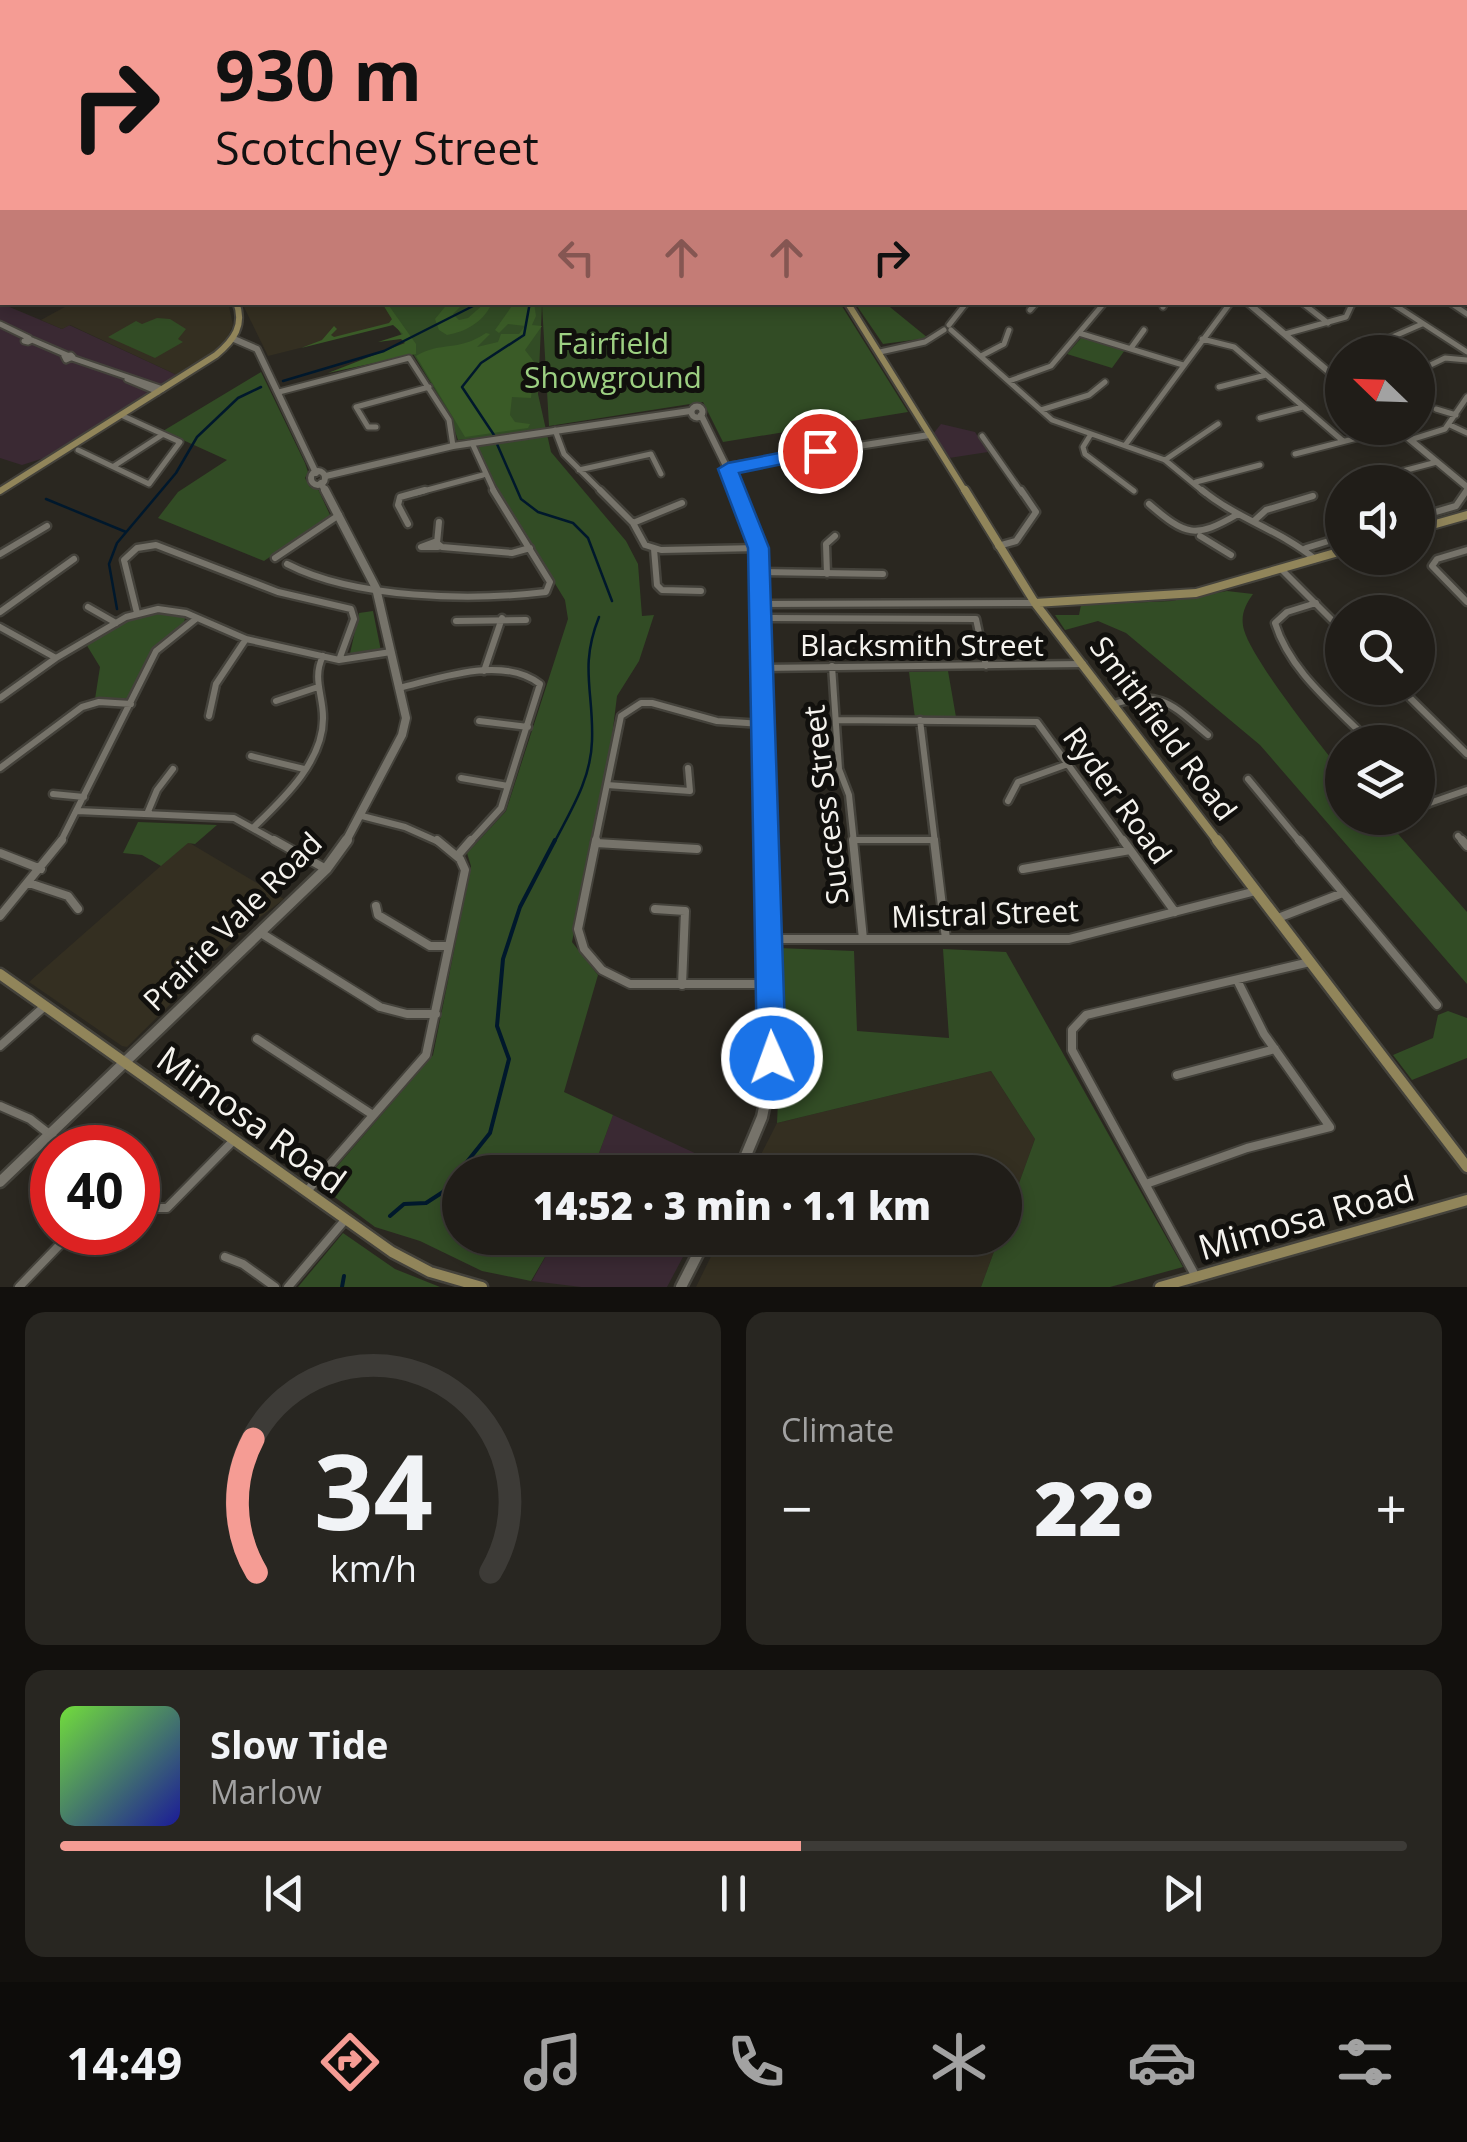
<!DOCTYPE html>
<html lang="en">
<head>
<meta charset="utf-8">
<style>
	:root { --surface:#201d18; --page:#282621; --text:#f1f3f6; --muted:#a2a2a2; --line:#3d3b37; --accent:#f59c94 }
	body { margin:0; font-family:"Open Sans",sans-serif; background:var(--page); color:var(--text); height:100vh; display:flex; flex-direction:column; font-size:38px; white-space:nowrap }
	* { box-sizing:border-box; margin:0 }
	p { font-size:32px; color:var(--muted) }
	.icon { flex:none; width:55px; height:55px; fill:none; stroke:currentColor; stroke-width:2; stroke-linecap:round; stroke-linejoin:round }
	.map { position:relative; height:1287px; overflow:hidden }
	.sheet { display:flex; flex-direction:column; gap:25px; padding:25px; background:#12100d; flex:1 }
	.sheet>* { flex:none }
	.hud { position:absolute; left:0px; top:0px; width:1468px; height:305px; box-shadow:0 5px 15px #0003,0 0 0 2px var(--line); background:#f59c94; color:#111; overflow:hidden }
	.needle { width:65px; rotate:293deg }
	.fabs { position:absolute; left:1325px; top:335px; display:grid; gap:20px }
	.fabs a { display:grid; place-items:center; width:110px; height:110px; border-radius:50%; background:var(--surface); box-shadow:0 5px 15px #0003,0 0 0 2px var(--line); font-size:50px }
	.speed { position:absolute; left:30px; top:1125px; display:flex; gap:20px; font-size:50px; font-weight:700; text-align:center }
	.speed>* { display:grid; place-content:center; width:130px; height:130px; border-radius:50%; background:var(--surface); box-shadow:0 5px 15px #0003,0 0 0 2px var(--line); line-height:1 }
	.speed .limit { border:15px solid #d22; background:#fff; color:#111 }
	.pin { position:absolute; display:grid; place-items:center; width:85px; height:85px; color:#fff; margin:-42px; border:5px solid #fff; border-radius:50%; box-shadow:0 2px 10px #0007 }
	.me { position:absolute; width:110px; margin:-55px; rotate:358deg; stroke-linejoin:round; filter:drop-shadow(0 0 8px #0008) }
	.turn { display:flex; align-items:center; gap:35px; height:210px; padding:0 50px; font-size:45px }
	.turn .icon { width:130px; height:130px; stroke-width:2.5 }
	.turn b { display:block; font-size:70px; line-height:85px }
	.lanes { display:flex; align-items:center; height:95px; padding:0 50px; background:#0003; justify-content:center; gap:50px; direction:ltr }
	.lanes .off { opacity:.35 }
	.big { font-size:75px; font-weight:800; line-height:1.1 }
	.sheet .widget { flex:1; display:flex; flex-direction:column; justify-content:center; gap:15px; min-width:0; padding:0 35px; border-radius:20px; background:var(--page) }
	.sheet .dial { align-items:center; gap:0 }
	.dial svg { height:260px; overflow:visible; fill:none; stroke:var(--line); stroke-width:7; stroke-linecap:round; text-anchor:middle }
	.dial text { fill:var(--text); stroke:none }
	.song { display:flex; align-items:center; gap:30px }
	.cover { width:120px; height:120px; border-radius:15px; background:linear-gradient(135deg,hsl(100 70% 55%),hsl(240 70% 35%)) }
	.played { height:10px; border-radius:5px; background:linear-gradient(90deg,var(--accent) 55%,var(--line) 55%) }
	.keys { display:flex; justify-content:space-around; direction:ltr }
	.heat { display:flex; justify-content:space-between; align-items:center; font-size:55px; direction:ltr }
	.sheet .tiles { flex:1; display:grid; gap:25px; grid-template-columns:1fr 1fr }
	.widget:last-child { grid-column:span 2 }
	.trip { position:absolute; left:442px; top:1155px; width:580px; height:100px; border-radius:50px; background:var(--surface); box-shadow:0 5px 15px #0003,0 0 0 2px var(--line); font-weight:800; line-height:100px; text-align:center }
	.dock { display:flex; height:160px; justify-content:space-around; align-items:center; background:#0d0c0a; color:var(--muted) }
	.dock .icon { width:70px; height:70px }
	.dock .current { color:var(--accent) }
	.dock b { font-size:45px; color:var(--text) }
	.map>svg:first-child { display:block }
</style>
</head>
<body>
<div class="map">
<svg width="1467" height="1287" viewBox="0 0 1467 1287">
	<rect width="100%" height="100%" fill="#2a2720"/>
	<path fill="#3a2933" d="M0,303L62,329L69,325L177,375L44,458L22,465L0,458Z
		M941,424L975,432L988,452L949,458L933,434Z
		M613,1115L729,1169L727,1172H592Z
		M556,1238H693L667,1287H581L532,1281Z"/>
	<path fill="#342f21" d="M228,302L233,325L227,338L210,355L177,375L70,325L62,329L41,320L72,303Z
		M242,303H382L396,324L268,356Z
		M188,842L284,899L251,924L127,1047L122,1046L29,982Z
		M991,1071L1035,1139L1005,1222V1172H752L777,1123Z
		M720,1238H999L981,1287H696Z"/>
	<path fill="#324c25" d="M382,303H840L908,412L723,442L703,402L549,426L542,304L538,394L551,452L626,541L638,564L642,616L654,615L639,661L617,696L610,753L572,942L598,975L564,1092L613,1115L592,1172H460V1238H556L531,1281L482,1271L420,1241L375,1227L320,1186L433,1055L471,866L467,853L506,811L568,619L565,600L482,464L475,438L458,440L448,411Z
		M855,303H885L928,338L883,344Z
		M157,318L170,319L186,329L178,339L183,342L155,358L108,337L136,321L142,324Z
		M1082,337L1125,350L1112,368L1067,354Z
		M261,372L305,463L308,472L305,478L310,487L318,489L330,515L264,561L158,518L178,492L227,460L163,431Z
		M1227,591L1253,594C1245,605 1240,616 1244,630C1252,659 1320,746 1342,771V818H1384L1467,912V984L1260,745L1126,633L1098,621L1065,630L1055,615H1079L1081,605L1171,601Z
		M373,611L381,651L349,658L359,613Z
		M152,612L185,618L184,623L153,649L130,698L95,699L100,667L86,644L128,619Z
		M948,671L956,717L915,718L909,672Z
		M138,822L217,825L195,844L188,843L161,866L142,855L123,853Z
		M778,948L854,951L857,1031L949,1038L943,949L1006,952L1183,1267L1110,1287H981L999,1238H1005V1222L1035,1139L991,1071L777,1123L782,1017Z
		M1448,1011L1467,1018V1058L1412,1080L1393,1055L1433,1038L1438,1015Z
		M343,1233L395,1269L440,1287H298Z"/>
	<path fill="#3a5b27" d="M449,302L464,303L453,314L459,320L468,318L485,303L491,305C483,322 465,332 447,335L439,330L435,319Z
		M382,303H387L416,344V354L328,373L405,343L401,339L378,342L403,334L393,325L301,348L322,340L334,326L337,329L331,335L334,337L389,323L392,319Z
		M514,303H534L536,316L532,325L542,326L525,350L535,363L531,398L512,397L510,415L515,422L530,424L528,428L465,437L416,356C441,341 458,352 486,333L490,334L477,347L498,342L501,334H519L525,326L508,324L499,333L495,330Z"/>
	<g fill="none" stroke-linecap="round" stroke-linejoin="round">
		<path stroke="#00182c" stroke-width="2.5" d="M283,381L384,351L481,302
			M494,435L462,387L481,363L524,335L530,302
			M497,444L521,499L538,512L573,523L588,538L612,601
			M46,499L126,532
			M117,609L109,564L117,543L176,473L197,437L238,398L261,387
			M554,843C571,810 591,779 592,741C594,692 579,667 599,617"/>
		<path stroke="#00182c" stroke-width="4" d="M390,1216L404,1204L426,1203L443,1192L490,1133L509,1059L497,1026L503,959L520,907L555,840
			M342,1287L344,1276"/>
		<g stroke="#44423b" stroke-width="6">
			<path id="minor-far3" d="M124,0L132,2
				M195,0L203,2
				M494,0L501,2
				M685,0H707
				M787,0L798,2
				M859,0L871,2
				M1137,0L1148,2
				M1271,0L1283,2
				M1346,0L1359,2
				M217,2L224,0
				M268,2L273,1
				M446,2L452,0
				M768,2L772,0
				M1259,2L1263,0"/>
		</g>
		<g stroke="#44423b" stroke-width="9">
			<path id="minor-far2" d="M0,249L2,257
				M1301,302L1328,323
				M1390,302L1467,352
				M1449,302L1467,314
				M1163,307L1166,302
				M1030,310L1037,302
				M0,324L29,338
				M949,325L967,302
				M951,330L1052,420L1165,460L1205,493
				M1079,333L1183,365
				M1285,334L1346,317L1353,302
				M1202,339L1234,347L1343,441
				M32,340L67,355
				M32,340L28,342L24,341Z
				M1131,348L1144,330
				M1360,351L1422,324
				M880,352L925,342L944,330
				M71,355L73,357L66,360L64,356Z
				M981,356L1004,344L1009,330
				M72,358L163,389
				M1418,371L1445,358L1467,360
				M127,379L158,392
				M1009,381L1051,366L1105,302
				M1219,387L1266,375
				M279,392L409,358L449,420L453,446
				M1436,409L1456,415
				M1041,410L1089,395L1105,382
				M1260,418L1303,407
				M1450,425L1467,433
				M376,427H368L356,407L429,387
				M555,430L564,454L603,493
				M1091,434L1083,447L1085,454L1134,491
				M982,436L1022,493
				M1410,440L1445,429L1467,397
				M472,443L495,493
				M1126,444L1231,302
				M78,450L149,484L180,442L121,415
				M1295,454L1396,428
				M1165,460L1218,424
				M114,466L162,435
				M579,470L651,454L661,474
				M1196,482L1260,465
				M1361,482L1437,462
				M416,493L483,475"/>
		</g>
		<g stroke="#44423b" stroke-width="11">
			<path id="minor-far1" d="M600,490L633,523L645,545L661,550L759,548
				M1202,490C1237,519 1280,530 1315,559
				M1149,504C1186,536 1195,539 1238,514
				M1418,517L1456,506L1467,490
				M1254,521L1266,510L1313,496
				M439,522L437,543L442,547L512,553L530,548
				M633,523L682,503
				M408,524L398,505L400,497L425,490
				M1200,536L1231,555
				M437,541L421,547H438
				M998,546L1016,541L1036,512L1021,490
				M1306,548L1332,540
				M654,549L657,585L662,590L701,591
				M1467,550L1437,559L1432,566L1467,602
				M0,554L47,526
				M275,558L339,515
				M287,564C355,599 471,601 546,592L550,582L493,490
				M1281,569L1342,630
				M758,572L883,574
				M827,574L826,544L835,536
				M1316,603L1287,612L1275,623C1290,672 1335,706 1370,742
				M760,604L1034,603
				M88,607L116,623
				M0,612L74,559
				M137,613L124,560L137,548L156,545L278,592L351,609L354,619L339,660
				M770,618L976,619L986,666
				M456,621L526,620
				M0,627L56,658
				M832,666L839,769L849,795L854,843
				M762,668L1083,664
				M484,671L502,618
				M1131,674L1140,694
				M399,688C441,678 502,655 540,684L501,808L469,843
				M1400,688L1467,754
				M0,698L56,658L126,617L158,609L186,613L246,639L339,660L391,652
				M276,701L318,687
				M1114,704C1162,689 1173,706 1208,735
				M209,716L216,684L246,639
				M837,720L1037,722L1125,843
				M920,720L935,843
				M479,721L528,727
				M251,756L304,769
				M0,768L82,707L99,702L131,704
				M461,778L508,786
				M1248,779L1301,843
				M607,785L690,791L688,768
				M1418,793L1428,804
				M53,794L84,797
				M1008,801L1018,782L1068,764
				M1418,807L1467,790
				M77,811L234,818L279,843
				M147,814L157,790L173,769
				M362,816L405,827L441,843
				M254,827C283,799 324,761 323,717C323,695 312,678 323,656
				M1458,836L1464,843
				M853,840H935
				M60,843L156,651L197,618
				M595,843L621,716L641,703H652L717,721L762,724"/>
		</g>
		<g stroke="#44423b" stroke-width="12">
			<path id="minor" d="M274,840L326,869
				M596,840L578,929L584,949L602,970L630,984H768
				M853,840L863,939
				M934,840L946,939
				M1123,840L1175,912
				M1299,840L1437,1005
				M1462,840L1467,846
				M596,843L697,849
				M0,853L41,869
				M458,855L471,840
				M1023,869L1130,850
				M29,883L68,896L78,909
				M376,906L378,915L430,946H449
				M655,909L685,911L682,985
				M0,916L62,840
				M1278,918L1340,894
				M261,933L380,1007L407,1014H436
				M768,939H1069L1256,891
				M257,1039L373,1115
				M0,1046L45,1006
				M1177,1075L1275,1049
				M0,1106L30,1119L67,1148
				M1146,1184L1247,1148L1330,1127L1264,1034L1237,980
				M307,1191L426,1055L465,870L460,859L437,840
				M138,1201L147,1208H167L233,1141
				M225,1257L243,1264L275,1287
				M1196,1277L1072,1050V1030L1086,1015L1310,962
				M19,1287L72,1232
				M288,1287L345,1220"/>
		</g>
		<g stroke="#44423b" stroke-width="8">
			<path id="tertiary-far3" d="M310,2L315,0"/>
		</g>
		<g stroke="#44423b" stroke-width="10">
			<path id="tertiary-far2" d="M1248,303L1342,383
				M234,339L257,349L316,473
				M691.5 412a5.5 5.5 0 1 1 11 0a5.5 5.5 0 1 1-11 0Z
				M701,415L725,464
				M1396,428L1467,487
				M731,466L929,435
				M727,469L737,493
				M311 478a7 7 0 1 1 14 0a7 7 0 1 1-14 0Z
				M326,476L453,446L690,411
				M321,483L326,493"/>
		</g>
		<g stroke="#44423b" stroke-width="12">
			<path id="tertiary-far1" d="M325,490L376,588L406,718L402,735L345,843
				M736,490L759,548L767,843"/>
		</g>
		<g stroke="#44423b" stroke-width="15">
			<path id="tertiary" d="M739,1172L762,1117L771,1074L766,840
				M0,1182L326,869L347,840
				M681,1287L706,1238"/>
		</g>
		<g stroke="#44423b" stroke-width="8">
			<path id="secondary-far3" d="M544,0L559,2
				M82,2L89,0
				M530,2L534,0
				M1067,2L1071,0"/>
		</g>
		<g stroke="#44423b" stroke-width="10">
			<path id="secondary-far2" d="M847,302L966,493
				M0,491L216,355C234,340 245,325 236,302"/>
		</g>
		<g stroke="#44423b" stroke-width="12">
			<path id="secondary-far1" d="M965,490L1035,603L1219,843
				M1418,529L1467,515
				M1035,603L1196,593L1342,551"/>
		</g>
		<g stroke="#44423b" stroke-width="15">
			<path id="secondary" d="M1217,840L1467,1167
				M0,974L392,1252L430,1272L482,1287
				M1160,1287L1467,1200"/>
		</g>
		<use href="#minor-far3" stroke="#76736a" stroke-width="4"/>
		<use href="#minor-far2" stroke="#76736a" stroke-width="5"/>
		<use href="#minor-far1" stroke="#76736a" stroke-width="6"/>
		<use href="#minor" stroke="#76736a" stroke-width="8"/>
		<use href="#tertiary-far3" stroke="#76736a" stroke-width="5"/>
		<use href="#tertiary-far2" stroke="#76736a" stroke-width="6"/>
		<use href="#tertiary-far1" stroke="#76736a" stroke-width="8"/>
		<use href="#tertiary" stroke="#76736a" stroke-width="10"/>
		<use href="#secondary-far3" stroke="#91855a" stroke-width="5"/>
		<use href="#secondary-far2" stroke="#91855a" stroke-width="6"/>
		<use href="#secondary-far1" stroke="#91855a" stroke-width="8"/>
		<use href="#secondary" stroke="#91855a" stroke-width="10"/>
	</g>
	<path fill="#1a73e8" stroke="#114b97" stroke-width="2.5" d="M820,445L827,447V455L739,473L769,548L786,1058L782,1067L772,1071L761,1067L757,1058L748,548L718,469L728,463Z"/>
	<g text-anchor="middle" dominant-baseline="central" stroke-width="10" stroke-linejoin="round" paint-order="stroke">
		<g font-size="30" fill="#9dd082" stroke="#11100d">
			<text x="613" y="342">Fairfield<tspan x="613" dy="34">Showground</tspan></text>
		</g>
		<g font-size="30" fill="#f5f3ee" stroke="#11100d">
			<text x="922" y="644">Blacksmith Street</text>
			<text transform="translate(1164 728) rotate(53)">Smithfield Road</text>
			<text transform="translate(1118 795) rotate(54)">Ryder Road</text>
			<text transform="translate(825 805) rotate(-97)">Success Street</text>
			<text transform="translate(985 913) rotate(-2)">Mistral Street</text>
			<text transform="translate(232 921) rotate(-45)">Prairie Vale Road</text>
		</g>
		<g font-size="35" fill="#f5f3ee" stroke="#11100d">
			<text transform="translate(252 1119) rotate(36)">Mimosa Road</text>
			<text transform="translate(1306 1217) rotate(-16)">Mimosa Road</text>
		</g>
	</g>
</svg>
<div class="fabs">
<a><svg class="needle" viewBox="-14 -14 28 28"><path d="M0-13l5 13h-10z" fill="#e53935"/><path d="M0 13l5-13h-10z" fill="#a2a2a2"/></svg></a>
<a><svg class="icon" aria-label="sound" viewBox="0 0 24 24"><path d="M4 9h4l5-4v14l-5-4H4zM17 9q2 3 0 6"/></svg></a>
<a><svg class="icon" aria-label="search" viewBox="0 0 24 24"><circle cx="10" cy="10" r="6"/><path d="M15 15l6 6"/></svg></a>
<a><svg class="icon" aria-label="layers" viewBox="0 0 24 24"><path d="M12 4l9 5-9 5-9-5zM3 14l9 5 9-5"/></svg></a>
</div>
<div class="speed"><div class="limit">40</div></div>
<div class="pin" style="left:820px;top:451px;background:#d93025"><svg class="icon" aria-label="arrive" viewBox="0 0 24 24"><path d="M6 21V4h12l-3 4 3 4H6"/></svg></div>
<svg class="me" style="left:772px;top:1058px" viewBox="-20 -20 40 40"><circle r="17" fill="#1a73e8" stroke="#fff" stroke-width="3"/><path d="M0-11L8 9 0 5-8 9z" fill="#fff"/></svg>
<div class="trip">14:52 · 3 min · 1.1 km</div>
<div class="hud">
<div class="turn"><svg class="icon" aria-label="right" viewBox="0 0 24 24"><path d="M7 20v-9h11M14 6l5 5-5 5"/></svg><div><b>930 m</b>Scotchey Street</div></div>
<div class="lanes"><svg class="icon off" aria-label="left" viewBox="0 0 24 24"><path d="M17 20v-9H6M10 6l-5 5 5 5"/></svg><svg class="icon off" aria-label="ahead" viewBox="0 0 24 24"><path d="M12 20V5M6 11l6-6 6 6"/></svg><svg class="icon off" aria-label="ahead" viewBox="0 0 24 24"><path d="M12 20V5M6 11l6-6 6 6"/></svg><svg class="icon" aria-label="right" viewBox="0 0 24 24"><path d="M7 20v-9h11M14 6l5 5-5 5"/></svg></div>
</div>
</div>
<section class="sheet">
<div class="tiles">
<div class="widget dial"><svg viewBox="0 0 100 80">
<path d="M14 69A42 42 0 1 1 86 69"/>
<path d="M14 69A42 42 0 0 1 13 28" stroke="#f59c94"/>
<text x="50" y="56" font-size="32" font-weight="700">34</text>
<text x="50" y="72" font-size="11">km/h</text>
</svg></div>
<div class="widget"><p>Climate</p>
<div class="heat"><a>−</a><b class="big">22°</b><a>+</a></div>
</div>
<div class="widget">
<div class="song"><i class="cover"></i><div><b>Slow Tide</b><p>Marlow</p></div></div>
<div class="played"></div>
<div class="keys"><svg class="icon" aria-label="previous" viewBox="0 0 24 24"><path d="M18 5L8 12l10 7zM5 5v14"/></svg><svg class="icon" aria-label="pause" viewBox="0 0 24 24"><path d="M8 5v14M16 5v14"/></svg><svg class="icon" aria-label="next" viewBox="0 0 24 24"><path d="M6 5l10 7-10 7zM19 5v14"/></svg></div>
</div>
</div>
</section>
<nav class="dock">
<b>14:49</b>
<svg class="icon current" aria-label="directions" viewBox="0 0 24 24"><path d="M12 3l9 9-9 9-9-9zM9 14v-3h6M13 9l2 2-2 2"/></svg>
<svg class="icon" aria-label="music" viewBox="0 0 24 24"><path d="M9 18V5l10-2v13"/><circle cx="6" cy="18" r="3"/><circle cx="16" cy="16" r="3"/></svg>
<svg class="icon" aria-label="phone" viewBox="0 0 24 24"><path d="M5 4h4l2 5-3 2q2 4 5 5l2-3 5 2v4C11 20 4 13 5 4z"/></svg>
<svg class="icon" aria-label="climate" viewBox="0 0 24 24"><path d="M12 3v18M4 7l16 10M4 17L20 7"/></svg>
<svg class="icon" aria-label="car" viewBox="0 0 24 24"><path d="M5 17H2v-5l4-1 3-4h7l3 4 3 1v5h-3M9 17h6M6 11h13"/><circle cx="7" cy="17" r="2"/><circle cx="17" cy="17" r="2"/></svg>
<svg class="icon" aria-label="filters" viewBox="0 0 24 24"><path d="M4 7h16M4 17h16"/><circle cx="9" cy="7" r="2"/><circle cx="15" cy="17" r="2"/></svg>
</nav>
</body>
</html>
